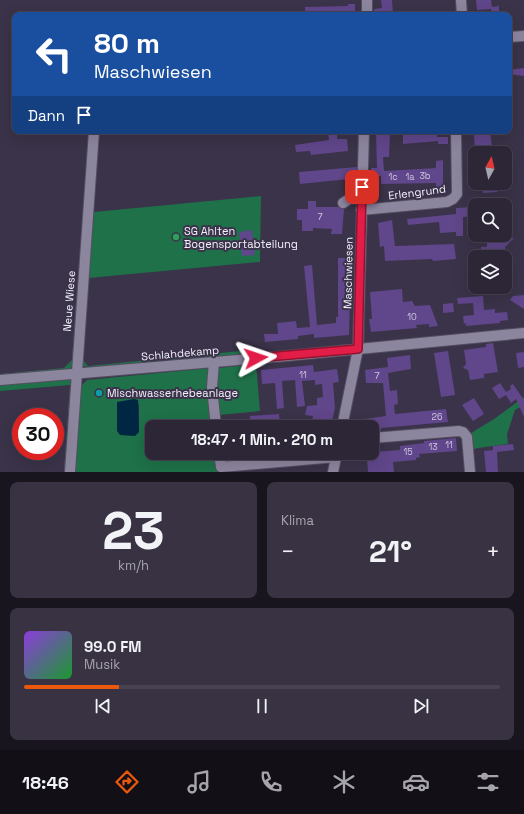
<!DOCTYPE html>
<html lang="de">
<head>
<meta charset="utf-8">
<style>
	:root { --surface:#2c2637; --page:#383242; --text:#f1f3f6; --muted:#a6a5ad; --line:#484352; --accent:#ea580c }
	body { margin:0; font-family:"Space Grotesk",sans-serif; background:var(--page); color:var(--text); height:100vh; display:flex; flex-direction:column; font-size:15px; white-space:nowrap }
	* { box-sizing:border-box; margin:0 }
	p { font-size:13px; color:var(--muted) }
	.icon { flex:none; width:22px; height:22px; fill:none; stroke:currentColor; stroke-width:2; stroke-linecap:round; stroke-linejoin:round }
	.map { position:relative; height:472px; overflow:hidden }
	.drawer { display:flex; flex-direction:column; gap:10px; padding:10px; background:#18151e; flex:1 }
	.drawer>* { flex:none }
	.hud { position:absolute; left:12px; top:12px; width:500px; height:122px; border-radius:8px; box-shadow:0 4px 16px #0002,0 0 0 1px var(--line); background:#1a4fa0; color:#fff; overflow:hidden }
	.needle { width:26px; rotate:8deg }
	.fabs { position:absolute; left:468px; top:146px; display:grid; gap:8px }
	.fabs a { display:grid; place-items:center; width:44px; height:44px; border-radius:8px; background:var(--surface); box-shadow:0 4px 16px #0002,0 0 0 1px var(--line); font-size:20px }
	.speed { position:absolute; left:12px; top:408px; display:flex; gap:8px; font-size:20px; font-weight:700; text-align:center }
	.speed>* { display:grid; place-content:center; width:52px; height:52px; border-radius:50%; background:var(--surface); box-shadow:0 4px 16px #0002,0 0 0 1px var(--line); line-height:1 }
	.speed .limit { border:6px solid #d22; background:#fff; color:#111 }
	.pin { position:absolute; display:grid; place-items:center; width:34px; height:34px; color:#fff; margin:-17px; border-radius:8px; box-shadow:0 2px 6px #0006 }
	.me { position:absolute; width:44px; margin:-22px; rotate:85deg; stroke-linejoin:round; filter:drop-shadow(0 0 3px #0008) }
	.turn { display:flex; align-items:center; gap:14px; height:84px; padding:0 16px; font-size:18px }
	.turn .icon { width:52px; height:52px; stroke-width:2.5 }
	.turn b { display:block; font-size:28px; line-height:34px }
	.then { display:flex; align-items:center; height:38px; padding:0 16px; background:#0003; gap:8px; font-size:15px }
	.big { font-size:30px; font-weight:800; line-height:1.1 }
	.drawer .card { flex:1; display:flex; flex-direction:column; justify-content:center; gap:6px; min-width:0; padding:0 14px; border-radius:8px; background:var(--page) }
	.drawer .dial { align-items:center; gap:0 }
	.dial b { font-size:52px; line-height:1 }
	.song { display:flex; align-items:center; gap:12px }
	.cover { width:48px; height:48px; border-radius:6px; background:linear-gradient(135deg,hsl(270 70% 55%),hsl(130 70% 35%)) }
	.played { height:4px; border-radius:2px; background:linear-gradient(90deg,var(--accent) 20%,var(--line) 20%) }
	.keys { display:flex; justify-content:space-around; direction:ltr }
	.heat { display:flex; justify-content:space-between; align-items:center; font-size:22px; direction:ltr }
	.drawer .tiles { flex:1; display:grid; gap:10px; grid-template-columns:1fr 1fr }
	.card:last-child { grid-column:span 2 }
	.trip { position:absolute; left:145px; top:420px; width:234px; height:40px; border-radius:8px; background:var(--surface); box-shadow:0 4px 16px #0002,0 0 0 1px var(--line); font-weight:800; line-height:40px; text-align:center }
	.dock { display:flex; height:64px; justify-content:space-around; align-items:center; background:#120f16; color:var(--muted) }
	.dock .icon { width:28px; height:28px }
	.dock .current { color:var(--accent) }
	.dock b { font-size:18px; color:var(--text) }
	.map>svg:first-child { display:block }
</style>
</head>
<body>
<div class="map">
<svg width="524" height="472" viewBox="0 0 524 472">
	<rect width="100%" height="100%" fill="#3a3349"/>
	<path fill="#1e7149" fill-rule="evenodd" d="M89,131H92L74,365L68,370L0,377V374L64,368L72,360Z
		M261,196L260,262L89,278L83,360L88,366L260,349V353L101,368L81,366L86,273L89,272L94,212Z
		M256,364L260,411L219,415L216,386L218,368Z
		M210,368L213,427H152V453H216L218,472H75L81,386L87,380ZM117,402L139,404V432L117,431Z
		M68,377L72,381L66,472H64L70,385L0,391V383Z
		M524,397V405L515,410L507,434L508,444L478,448L472,450L471,433L494,419Z"/>
	<path fill="#002742" d="M134,399L138,400L139,432L135,436L120,435L117,431V402Z"/>
	<path fill="#60468a" d="M381,0H392L393,15H374V9L382,8Z
		M476,0H491L492,7L499,6V15H492L491,9L477,10Z
		M348,4H355V15H305V7L348,6Z
		M524,68V76L509,74V70Z
		M328,131H337V139H347L348,151L311,155L310,151L296,152L295,145L329,140Z
		M403,131H437V137H448V144H438V141L403,144Z
		M475,131H490L492,147H489L490,153H475L474,133Z
		M376,132H390L389,157H383L384,171L436,168V161L443,160V190H436V183L381,184V176H371V168H377Z
		M357,167L356,187L350,188L349,179L300,184L299,172Z
		M483,183H497V192L483,193Z
		M308,201H316V207H338L344,209L342,234H331L332,229L313,228V231H302V220H297V209H308Z
		M473,207L474,216L463,217V236H456V232L440,233L439,222L408,225L407,219L456,214V208Z
		M392,220L395,246L454,244L456,259L433,261L432,259L385,261L384,246L380,247L378,223Z
		M252,230L255,255L242,256L239,232Z
		M514,238L505,247L506,257H481V247H487V239Z
		M338,258H351L349,335L314,338V334L298,336V339L265,342L264,334H278L277,323L296,321L297,328L310,327L304,266L312,265L317,325L336,323V317H338Z
		M402,289L403,302L412,301L415,306L430,305L438,326L429,327V324L416,325L417,328L371,332L369,319H372L370,292Z
		M524,295V309L510,300L513,296Z
		M483,296L484,310L495,309V313L507,312L508,320L500,321V323L466,326V323L464,324L463,316L474,315L473,303L458,304L457,298Z
		M453,303L454,312L443,313V304Z
		M493,343L498,372L484,374V378L470,380L468,370L463,368L466,364L464,350L486,347V344Z
		M448,351L455,395L441,397L434,353Z
		M524,352V367L518,368L516,353Z
		M410,355L411,369L388,373L390,391L397,390L398,404L394,405L395,414L446,409L448,422L381,428V430L372,431V427H366L365,419L386,416L383,383H366L365,370L388,367L387,358Z
		M313,365L314,372L337,369L339,382L333,383L335,408L331,426L312,423L313,416L305,415L307,406L317,405V398L323,397L322,384L315,385V380L302,381L305,406L297,407L295,380L282,381L284,408L277,409L275,383L262,384L261,370Z
		M500,383L506,392L511,389L510,386L513,384L524,400V417L516,399L511,403L506,395L499,399L492,388Z
		M474,398L484,414L473,421L462,405Z
		M279,414L280,424H275V427H235V422L250,421V416Z
		M456,438L457,451L419,454L420,457L416,458V460L393,462L394,472H368L367,459L360,460V453L400,450V446L424,443V441Z
		M513,444L514,450L497,452L498,472H486L484,451L493,450V446Z"/>
	<g fill="none" stroke-linecap="round" stroke-linejoin="round">
		<g stroke="#544e60" stroke-width="12">
			<path id="minor" d="M461,0L462,15
				M367,15V0
				M509,37L524,36
				M343,203L349,199L362,198
				M361,210L447,202L453,199L457,194L456,131
				M214,362L212,387L216,427
				M0,380L286,356L524,333
				M342,427L358,349L364,131
				M372,438L459,431L463,432L467,437L470,472
				M219,453L221,467L336,457
				M70,472L94,131
				M333,472L337,453"/>
		</g>
		<use href="#minor" stroke="#8c859e" stroke-width="10"/>
	</g>
	<g fill="none" stroke-linecap="round" stroke-linejoin="round">
		<g stroke="#92132f" stroke-width="10">
			<path id="route" d="M256,358L358,349L362,187"/>
		</g>
		<use href="#route" stroke="#e11d48" stroke-width="7"/>
	</g>
	<circle fill="#2e9e5b" stroke="#3a3349" stroke-width="1.5" cx="176" cy="237" r="4"/>
	<circle fill="#0f9aa8" stroke="#3a3349" stroke-width="1.5" cx="99" cy="393" r="4"/>
	<g text-anchor="middle" dominant-baseline="central" stroke-width="4" stroke-linejoin="round" paint-order="stroke">
		<g font-size="9" fill="#d0c6e2">
			<text x="425" y="176">3b</text>
			<text x="393" y="177">1c</text>
			<text x="410" y="177">1a</text>
			<text x="320" y="217">7</text>
			<text x="412" y="317">10</text>
			<text x="303" y="375">11</text>
			<text x="377" y="376">7</text>
			<text x="437" y="417">26</text>
			<text x="449" y="445">11</text>
			<text x="433" y="447">13</text>
			<text x="408" y="452">15</text>
		</g>
		<g font-size="11" fill="#f5f1ff" stroke="#3a3349">
			<text transform="translate(417 192) rotate(-7)">Erlengrund</text>
			<text transform="translate(348 273) rotate(-89)">Maschwiesen</text>
			<text transform="translate(69 301) rotate(-86)">Neue Wiese</text>
			<text transform="translate(180 353) rotate(-5)">Schlahdekamp</text>
		</g>
		<g font-size="11" fill="#f5f1ff" stroke="#3a3349" text-anchor="start">
			<text x="184" y="231">SG Ahlten<tspan x="184" dy="13">Bogensportabteilung</tspan></text>
			<text x="107" y="393">Mischwasserhebeanlage</text>
		</g>
	</g>
</svg>
<div class="fabs">
<a><svg class="needle" viewBox="-14 -14 28 28"><path d="M0-13l5 13h-10z" fill="#e53935"/><path d="M0 13l5-13h-10z" fill="#a6a5ad"/></svg></a>
<a><svg class="icon" aria-label="search" viewBox="0 0 24 24"><circle cx="10" cy="10" r="6"/><path d="M15 15l6 6"/></svg></a>
<a><svg class="icon" aria-label="layers" viewBox="0 0 24 24"><path d="M12 4l9 5-9 5-9-5zM3 14l9 5 9-5"/></svg></a>
</div>
<div class="speed"><div class="limit">30</div></div>
<div class="pin" style="left:362px;top:187px;background:#d93025"><svg class="icon" aria-label="arrive" viewBox="0 0 24 24"><path d="M6 21V4h12l-3 4 3 4H6"/></svg></div>
<svg class="me" style="left:256px;top:358px" viewBox="-20 -20 40 40"><path d="M0-17L14 15 0 8-14 15z" fill="#e11d48" stroke="#fff" stroke-width="4"/></svg>
<div class="trip">18:47 · 1 Min. · 210 m</div>
<div class="hud">
<div class="turn"><svg class="icon" aria-label="left" viewBox="0 0 24 24"><path d="M17 20v-9H6M10 6l-5 5 5 5"/></svg><div><b>80 m</b>Maschwiesen</div></div>
<div class="then">Dann<svg class="icon" aria-label="arrive" viewBox="0 0 24 24"><path d="M6 21V4h12l-3 4 3 4H6"/></svg></div>
</div>
</div>
<section class="drawer">
<div class="tiles">
<div class="card dial"><b>23</b><p>km/h</p></div>
<div class="card"><p>Klima</p>
<div class="heat"><a>−</a><b class="big">21°</b><a>+</a></div>
</div>
<div class="card">
<div class="song"><i class="cover"></i><div><b>99.0 FM</b><p>Musik</p></div></div>
<div class="played"></div>
<div class="keys"><svg class="icon" aria-label="previous" viewBox="0 0 24 24"><path d="M18 5L8 12l10 7zM5 5v14"/></svg><svg class="icon" aria-label="pause" viewBox="0 0 24 24"><path d="M8 5v14M16 5v14"/></svg><svg class="icon" aria-label="next" viewBox="0 0 24 24"><path d="M6 5l10 7-10 7zM19 5v14"/></svg></div>
</div>
</div>
</section>
<nav class="dock">
<b>18:46</b>
<svg class="icon current" aria-label="directions" viewBox="0 0 24 24"><path d="M12 3l9 9-9 9-9-9zM9 14v-3h6M13 9l2 2-2 2"/></svg>
<svg class="icon" aria-label="music" viewBox="0 0 24 24"><path d="M9 18V5l10-2v13"/><circle cx="6" cy="18" r="3"/><circle cx="16" cy="16" r="3"/></svg>
<svg class="icon" aria-label="phone" viewBox="0 0 24 24"><path d="M5 4h4l2 5-3 2q2 4 5 5l2-3 5 2v4C11 20 4 13 5 4z"/></svg>
<svg class="icon" aria-label="climate" viewBox="0 0 24 24"><path d="M12 3v18M4 7l16 10M4 17L20 7"/></svg>
<svg class="icon" aria-label="car" viewBox="0 0 24 24"><path d="M5 17H2v-5l4-1 3-4h7l3 4 3 1v5h-3M9 17h6M6 11h13"/><circle cx="7" cy="17" r="2"/><circle cx="17" cy="17" r="2"/></svg>
<svg class="icon" aria-label="filters" viewBox="0 0 24 24"><path d="M4 7h16M4 17h16"/><circle cx="9" cy="7" r="2"/><circle cx="15" cy="17" r="2"/></svg>
</nav>
</body>
</html>
